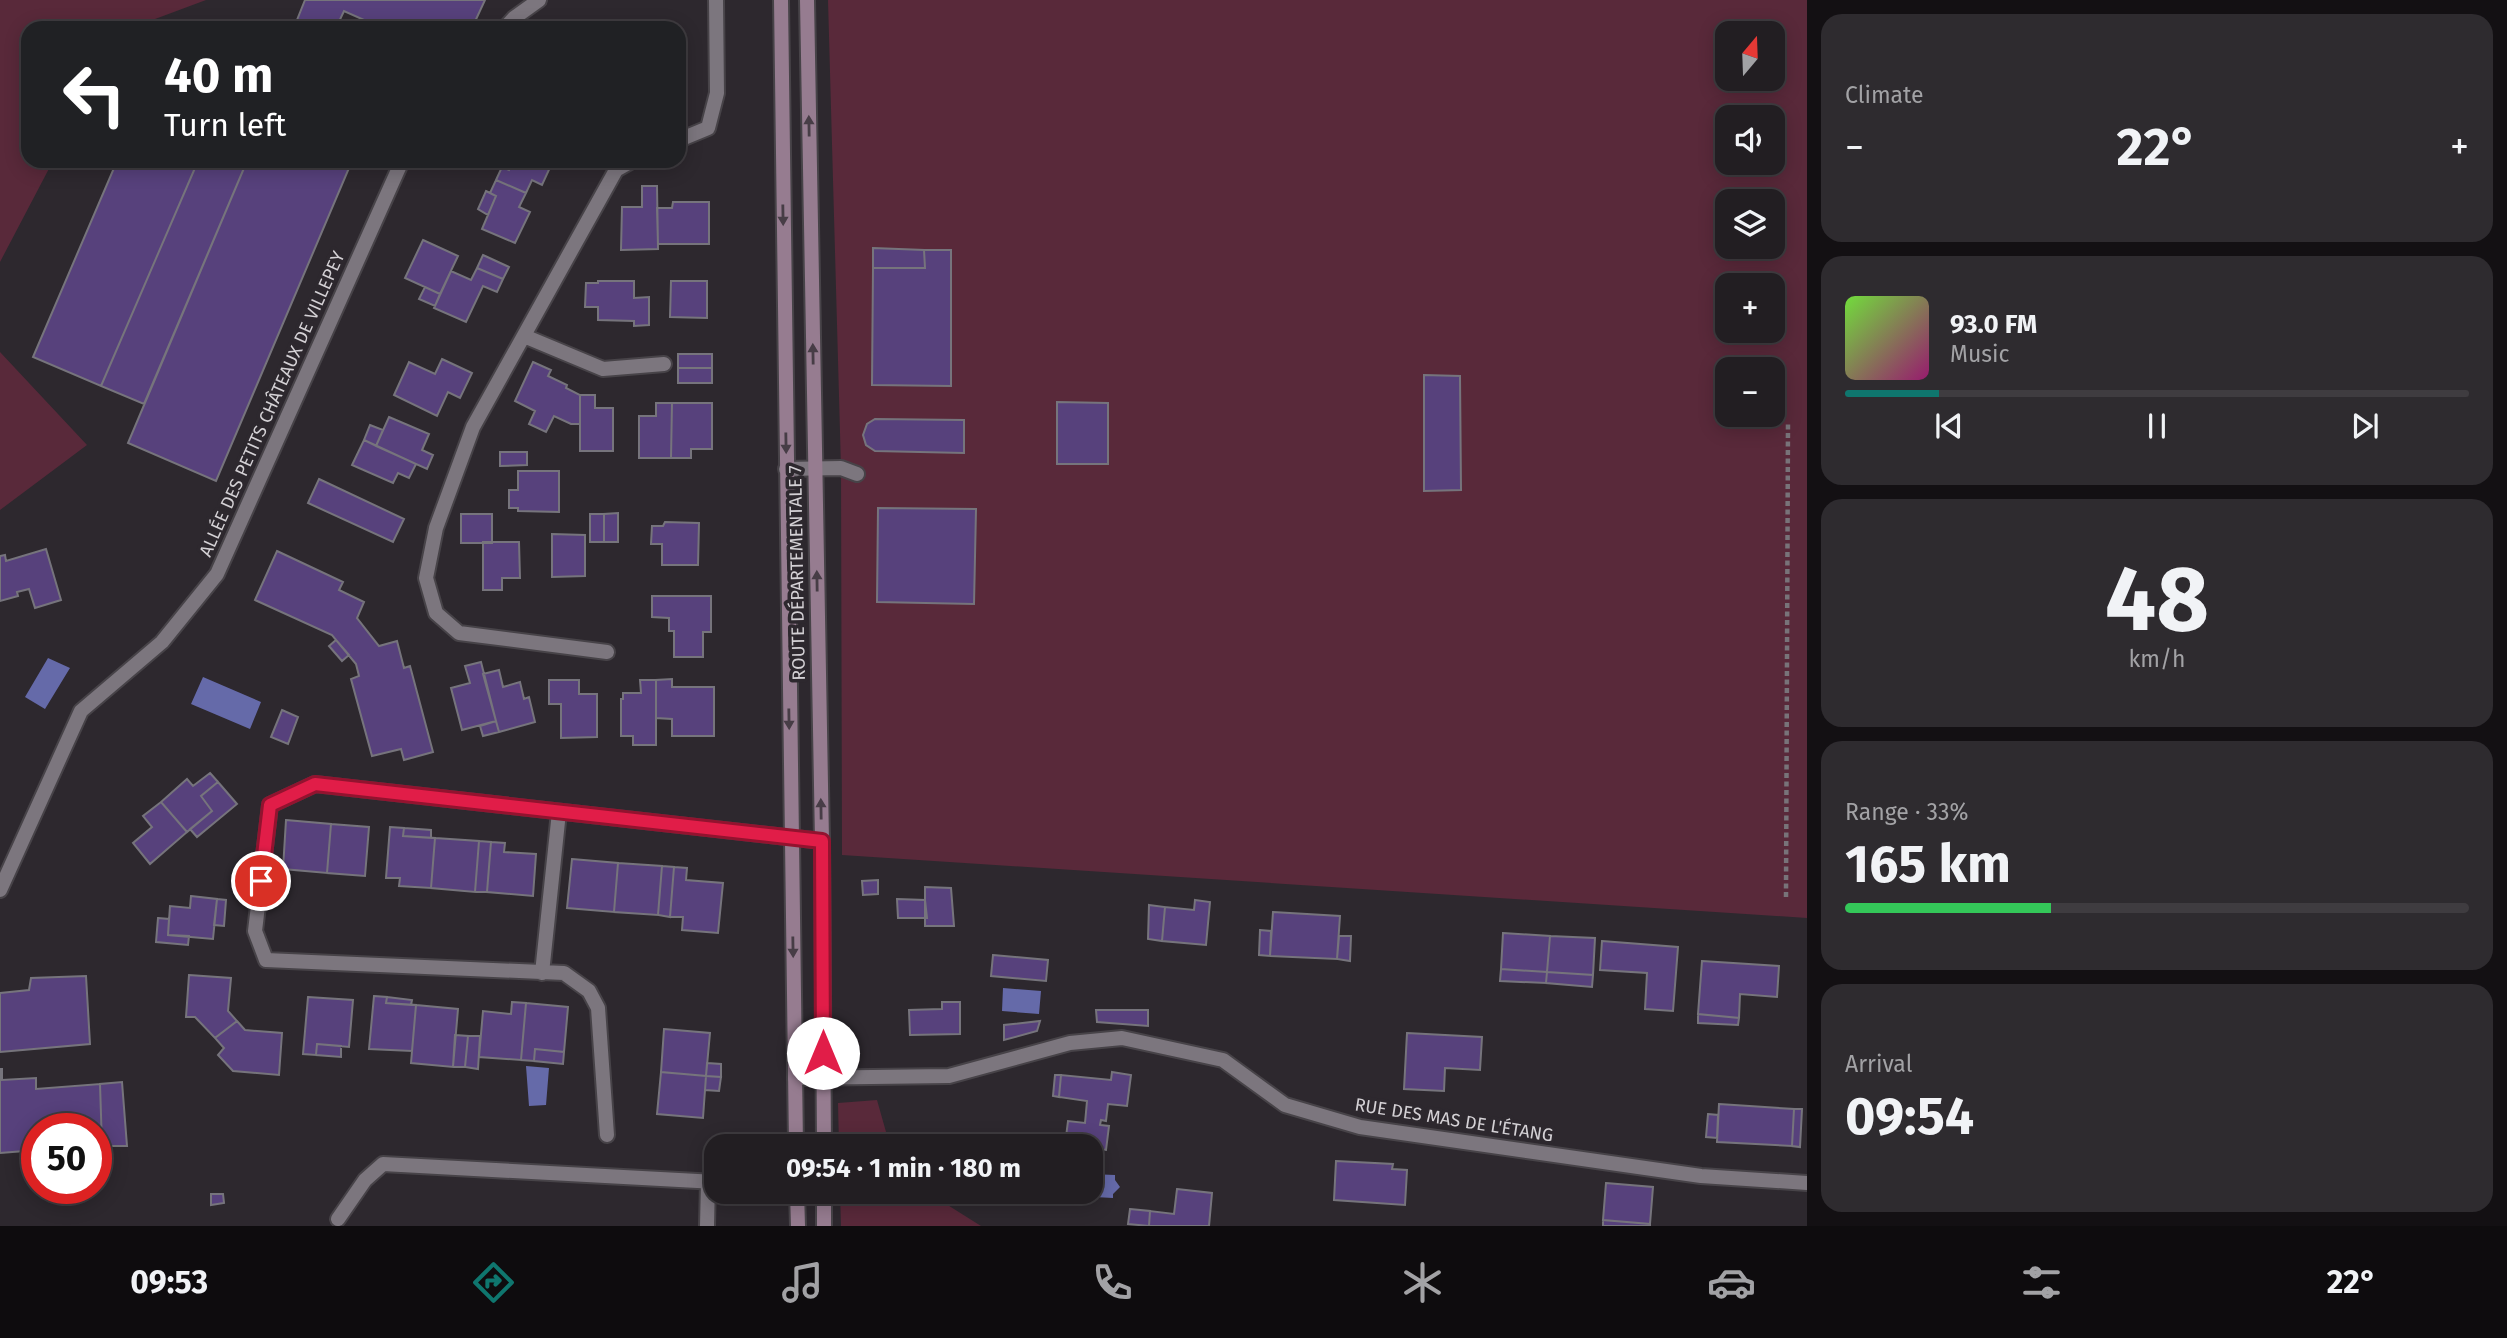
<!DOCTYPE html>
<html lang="en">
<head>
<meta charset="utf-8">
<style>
	:root { --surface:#221e22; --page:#2e2b2f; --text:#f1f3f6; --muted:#a2a2a5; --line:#3f3c40; --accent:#0f766e }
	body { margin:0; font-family:"Fira Sans",sans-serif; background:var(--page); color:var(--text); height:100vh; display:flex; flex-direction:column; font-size:26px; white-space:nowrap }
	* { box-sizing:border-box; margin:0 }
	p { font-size:23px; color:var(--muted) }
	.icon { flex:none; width:38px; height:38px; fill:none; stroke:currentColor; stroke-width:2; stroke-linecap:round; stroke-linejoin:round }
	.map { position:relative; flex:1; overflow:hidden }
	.panel { display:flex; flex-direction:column; gap:14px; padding:14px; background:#131013; width:700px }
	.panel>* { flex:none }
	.hud { position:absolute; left:21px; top:21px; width:665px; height:147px; border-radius:21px; box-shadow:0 4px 18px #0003,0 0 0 2px var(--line); background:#202124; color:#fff; overflow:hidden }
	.needle { width:46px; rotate:19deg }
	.buttons { position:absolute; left:1715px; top:21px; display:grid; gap:14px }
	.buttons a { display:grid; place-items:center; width:70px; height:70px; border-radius:14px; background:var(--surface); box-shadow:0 4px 18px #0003,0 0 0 2px var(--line); font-size:35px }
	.speed { position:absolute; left:21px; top:1113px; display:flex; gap:14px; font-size:35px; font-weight:700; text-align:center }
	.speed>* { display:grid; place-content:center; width:91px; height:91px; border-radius:50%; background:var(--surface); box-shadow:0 4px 18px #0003,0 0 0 2px var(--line); line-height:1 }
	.speed .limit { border:10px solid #d22; background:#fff; color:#111 }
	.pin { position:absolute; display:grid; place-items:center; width:60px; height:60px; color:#fff; margin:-30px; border:4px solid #fff; border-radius:50%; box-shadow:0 2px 7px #0007 }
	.me { position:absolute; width:77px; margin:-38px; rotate:0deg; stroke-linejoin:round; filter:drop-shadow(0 0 5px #0008) }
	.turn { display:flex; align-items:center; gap:24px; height:147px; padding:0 28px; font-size:32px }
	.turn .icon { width:91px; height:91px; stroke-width:2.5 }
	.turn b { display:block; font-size:49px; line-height:60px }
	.big { font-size:52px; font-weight:700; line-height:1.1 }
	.panel .card { flex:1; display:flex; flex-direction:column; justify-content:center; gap:10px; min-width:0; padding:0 24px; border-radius:21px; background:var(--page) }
	.panel .dial { align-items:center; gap:0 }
	.dial b { font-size:91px; line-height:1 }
	.song { display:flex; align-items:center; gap:21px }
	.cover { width:84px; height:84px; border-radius:10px; background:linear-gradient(135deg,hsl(100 70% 55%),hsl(320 70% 35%)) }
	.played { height:7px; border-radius:4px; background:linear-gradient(90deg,var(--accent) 15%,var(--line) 15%) }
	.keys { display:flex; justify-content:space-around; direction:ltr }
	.heat { display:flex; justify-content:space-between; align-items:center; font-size:38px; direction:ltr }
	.charge { height:10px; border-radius:5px; background:linear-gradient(90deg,#34c759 33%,var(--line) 0) }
	.trip { position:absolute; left:704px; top:1134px; width:399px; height:70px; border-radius:21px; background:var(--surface); box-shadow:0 4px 18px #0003,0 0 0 2px var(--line); font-weight:700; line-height:70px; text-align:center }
	.menu { display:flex; height:112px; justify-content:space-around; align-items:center; background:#0e0c0e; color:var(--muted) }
	.menu .icon { width:49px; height:49px }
	.menu .active { color:var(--accent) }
	.menu b { font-size:32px; color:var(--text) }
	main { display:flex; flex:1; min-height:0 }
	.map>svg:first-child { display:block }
</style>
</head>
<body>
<main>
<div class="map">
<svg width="1807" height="1226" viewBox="0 0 1807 1226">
	<rect width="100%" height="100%" fill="#2d282e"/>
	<path fill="#59293a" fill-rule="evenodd" d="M0,0H206L131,28H28V161H53L0,262Z
		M828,0H1807V918L842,855L841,468ZM1727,33H1773V79H1727ZM1727,117H1773V163H1727ZM1727,201H1773V247H1727ZM1727,285H1773V331H1727ZM1727,369H1773V415H1727Z
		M0,352L87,445L0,510Z
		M877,1100L890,1146H839L838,1103Z
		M840,1192H927L981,1226H841Z"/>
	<path fill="#656aa9" d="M48,658L70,668L45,709L25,697Z
		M203,677L261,702L250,729L191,704Z
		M1003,988L1041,991L1039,1014L1002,1011Z
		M526,1066L549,1068L546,1105L529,1106Z
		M1090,1174L1115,1175V1180L1120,1187L1113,1194V1198L1076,1196V1192H1090Z"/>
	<path fill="#57417c" stroke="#76747c" stroke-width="2" d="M305,0H485L472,28H382L344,11L336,28H314L297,20Z
		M117,161H198L101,386L33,357Z
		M198,161H247L144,404L101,386Z
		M247,161H352L216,481L128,443Z
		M513,161H553L542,185L532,180L526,193L496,180L502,167L509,170Z
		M496,180L526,193L519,207L530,212L515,243L482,229L496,196L490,193Z
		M642,186H657L658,249L621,250L622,207H642Z
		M486,191L496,196L488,215L478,209Z
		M673,202H709V244H658L657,208H672Z
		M423,240L458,256L440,294L405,278Z
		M873,248L924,250L925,268H873Z
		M924,250H951V386L872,385L873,268H925Z
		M483,255L509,267L503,279L477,268Z
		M477,268L503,279L497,292L483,286L466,322L434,308L451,271L471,280Z
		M598,281H634V298L649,297V325L634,326V321L598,320V307H585L586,283H598Z
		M671,281H707V318L670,317Z
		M425,287L440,294L435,306L419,299Z
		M678,354H712V368H678Z
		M442,359L472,373L460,398L448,392L437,416L394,395L409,362L435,374Z
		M533,362L551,370L548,376L567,385L566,388L580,395V424H571L554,416L546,432L529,424L535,411L515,401Z
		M678,368H712V383H678Z
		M1424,375L1460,376L1461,490L1424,491Z
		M580,395H595V408H613V451H580Z
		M1057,402L1108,403V464H1057Z
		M656,403H672L671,458H639V416H656Z
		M672,403H712V449H691V458H671Z
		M389,417L429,434L422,450L433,455L427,469L376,446Z
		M875,419L964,420V453L875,451L866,445L863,435L867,424Z
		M370,425L383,430L376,446L364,440Z
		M364,440L416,464L409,478L398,473L393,483L352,465Z
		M500,452H527V465L500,466Z
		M518,471H559V512L518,511V508H509V490H518Z
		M319,479L404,519L393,542L308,503Z
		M878,508L976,509L974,604L877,602Z
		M618,513V542H604V514Z
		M461,514H492V543H461Z
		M590,514H604V542H590Z
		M665,522L699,523L698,565H662V544H651L652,526H663Z
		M552,534L585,535V576L552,577Z
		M483,542H519L520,578H502V590H483Z
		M46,549L61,600L35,608L29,589L17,592L18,596L0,601V556L5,555L6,561Z
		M277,551L343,582L339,590L364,602L357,618L379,646L397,641L404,668L410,666L433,752L404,760L401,749L372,756L351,679L359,676L356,664L332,635L255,600Z
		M652,596H711V632H703V657H674V631H669V618L652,617Z
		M336,640L349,655L342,661L329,646Z
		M481,662L496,721L462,730L451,688L470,683L465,666Z
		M499,670L503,687L520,682L524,699L529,697L535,722L499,732L483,674Z
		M672,679V687H714V736H672V719L656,718V680Z
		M549,680H579V694H597V737L561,738V704H549Z
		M640,680H656V745H633V736H621V699H623V693H641Z
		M282,710L298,717L288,744L271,737Z
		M496,721L499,732L483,736L480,726Z
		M210,773L218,782L201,796L212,811L187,832L161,802L187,779L193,786Z
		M218,782L237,804L197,837L190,829L212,811L201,796Z
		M161,802L187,832L150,864L133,843L152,827L143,816Z
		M286,820L331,824L327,873L283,869Z
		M331,824L369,827L365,876L327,873Z
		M390,827L404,828L403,836L435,838L431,888L399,886L400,878H386Z
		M404,828L431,830V838L403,836Z
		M435,838L479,841L475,892L431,888Z
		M479,841L491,842L487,892H475Z
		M491,842L505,843L504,852L536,854L533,896L487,892Z
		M572,859L618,863L614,912L567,908Z
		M618,863L662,866L658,915L614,912Z
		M662,866L674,867L670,917L658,915Z
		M674,867L687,868L686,880L723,883L718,933L682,930L683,917H670Z
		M878,880V894L863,895L862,881Z
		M925,887L951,888L954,926H925Z
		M191,896L217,899L213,939L168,935L170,906L190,908Z
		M217,899L226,900L224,926L214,925Z
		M897,899L925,900L927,918H898Z
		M1195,900L1210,902L1206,945L1162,941L1165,907L1194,910Z
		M1149,905L1165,907L1162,941L1148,939Z
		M1273,912L1340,916L1337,959L1270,956Z
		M158,918L169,919L168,935L189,936L188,945L156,942Z
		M1260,930L1271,931L1270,956L1259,955Z
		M1503,933L1550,936L1547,972L1501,969Z
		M1339,936H1351L1350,961L1337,959Z
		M1550,936L1595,938L1593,975L1547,972Z
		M1602,941L1678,947L1673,1011L1645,1009L1647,973L1600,970Z
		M993,955L1048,960L1046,981L991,976Z
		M1702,961L1779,966L1777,997L1740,994L1739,1018L1698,1014Z
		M1501,969L1547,972L1546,983L1500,981Z
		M1547,972L1593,975L1592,987L1546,983Z
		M189,975L231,978L228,1011L237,1021L215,1038L195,1017H186Z
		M86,976L90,1044L0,1052V993L29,990L31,978Z
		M374,996L387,997L386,1003L416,1005L412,1051L369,1049Z
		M308,997L353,1000L349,1047L317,1044L316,1055L303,1054Z
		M387,997L412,1000L411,1005L386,1003Z
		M512,1002L526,1003L521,1060L479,1057L483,1011L511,1014Z
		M942,1002H960V1034L910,1035L909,1010L942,1009Z
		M526,1003L568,1007L564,1052L535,1049L534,1061L521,1060Z
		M416,1005L458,1009L453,1067L411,1063Z
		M1096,1010H1148V1026L1097,1022Z
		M1698,1014L1739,1018L1738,1025L1698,1023Z
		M237,1021L245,1030L282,1033L279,1075L233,1071L218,1055L224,1048L215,1038Z
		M1040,1021L1037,1031L1004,1040V1025Z
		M664,1029L710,1033L706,1076L661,1072Z
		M1407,1033L1482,1037L1480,1070L1445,1068L1444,1091L1404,1089Z
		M455,1035L468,1036L465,1067H453Z
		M468,1036H480L478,1069L465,1067Z
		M317,1044L341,1046V1057L316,1055Z
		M535,1049L564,1052L563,1064L534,1061Z
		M707,1063L721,1064V1077L706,1076Z
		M0,1069H2V1080L36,1078V1089L100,1084L102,1146L96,1147V1129H37V1150L0,1153Z
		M661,1072L706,1076L703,1118L657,1114Z
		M1112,1072L1131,1075L1127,1106L1108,1104L1106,1121L1101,1120L1100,1125L1109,1126L1106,1150L1090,1148V1146L1065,1145L1068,1121L1085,1123L1087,1101L1059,1097L1061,1075L1111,1080Z
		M1055,1075H1061L1059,1097L1053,1096Z
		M706,1076L721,1077L719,1091L705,1090Z
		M122,1082L127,1146H102L100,1084Z
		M1719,1104L1794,1109L1792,1146L1717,1142Z
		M1794,1109H1802L1800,1147L1792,1146Z
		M1708,1114L1718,1115L1717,1138L1706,1137Z
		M1336,1161L1393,1164L1392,1169L1407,1170L1405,1205L1334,1200Z
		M1606,1183L1653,1187L1650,1224L1603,1220Z
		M1177,1189L1212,1193L1209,1226H1149L1150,1211L1174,1214Z
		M211,1194H223L224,1203L211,1205Z
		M1130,1209L1150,1211L1149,1226L1128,1224Z
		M1603,1220L1650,1224V1226H1603Z"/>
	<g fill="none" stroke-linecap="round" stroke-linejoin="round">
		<g stroke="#474348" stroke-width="18">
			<path id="service" d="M786,469L841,468L857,474
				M338,1219L365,1180L383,1164L716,1182
				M707,1226L708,1182"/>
		</g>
		<g stroke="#474348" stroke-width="18">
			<path id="minor" d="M505,28L514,18L539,0
				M679,140L708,128L717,93L716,0
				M524,336L603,369L664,364
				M607,652L459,633L436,613L426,578L436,528L473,427L616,170L632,161
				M0,890L81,711L162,642L217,574L402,161
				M542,973L559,812
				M795,1078L949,1076L1070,1043L1122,1038L1223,1060L1285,1105L1360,1127L1701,1176L1807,1183
				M607,1135L598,1008L589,991L564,973L266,960L255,931L270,805L315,784L822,841"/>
		</g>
		<g stroke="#474348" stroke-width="18">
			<path id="secondary" d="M781,0L796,1146
				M807,0L822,841L824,1146
				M797,1192L798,1226
				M824,1192V1226"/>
		</g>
		<path stroke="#787379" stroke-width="4.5" stroke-dasharray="5 3.5" stroke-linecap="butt" d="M1786,897L1788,422"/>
		<use href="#service" stroke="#7c767e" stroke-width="14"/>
		<use href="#minor" stroke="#7c767e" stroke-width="14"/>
		<use href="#secondary" stroke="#967c90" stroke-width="14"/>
	</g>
	<defs><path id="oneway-solid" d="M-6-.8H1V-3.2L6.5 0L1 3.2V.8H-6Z" transform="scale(1.75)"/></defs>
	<g fill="#473d46">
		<use href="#oneway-solid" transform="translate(809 126) rotate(-91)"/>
		<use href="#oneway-solid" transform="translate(783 215) rotate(89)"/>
		<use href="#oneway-solid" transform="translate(813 354) rotate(-91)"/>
		<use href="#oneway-solid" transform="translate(786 443) rotate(89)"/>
		<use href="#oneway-solid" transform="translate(817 581) rotate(-91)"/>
		<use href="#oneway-solid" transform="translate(789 719) rotate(89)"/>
		<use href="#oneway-solid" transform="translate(821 809) rotate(-91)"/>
		<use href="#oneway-solid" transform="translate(793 947) rotate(89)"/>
	</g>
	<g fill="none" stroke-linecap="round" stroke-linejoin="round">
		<g stroke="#92132f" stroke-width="18">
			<path id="route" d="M261,881L270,805L315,784L822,841L823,1053"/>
		</g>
		<use href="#route" stroke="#e11d48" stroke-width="12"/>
	</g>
	<g text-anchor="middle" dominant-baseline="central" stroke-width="7" stroke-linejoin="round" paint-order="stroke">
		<g font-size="18" fill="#d4d1d5" stroke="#2d282e">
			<text transform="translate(272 404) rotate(-66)">ALLÉE DES PETITS CHÂTEAUX DE VILLEPEY</text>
			<text transform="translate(797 573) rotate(-91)">ROUTE DÉPARTEMENTALE 7</text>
			<text transform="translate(1454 1120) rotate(9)">RUE DES MAS DE L'ÉTANG</text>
		</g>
	</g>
</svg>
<div class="buttons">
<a><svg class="needle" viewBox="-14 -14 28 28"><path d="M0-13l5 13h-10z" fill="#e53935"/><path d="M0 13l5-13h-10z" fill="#a2a2a5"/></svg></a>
<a><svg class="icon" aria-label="sound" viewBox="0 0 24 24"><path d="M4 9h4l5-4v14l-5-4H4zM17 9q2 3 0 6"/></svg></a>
<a><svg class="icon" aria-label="layers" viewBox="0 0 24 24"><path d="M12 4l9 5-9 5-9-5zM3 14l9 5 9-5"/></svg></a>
<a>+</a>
<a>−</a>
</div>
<div class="speed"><div class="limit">50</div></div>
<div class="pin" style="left:261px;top:881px;background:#d93025"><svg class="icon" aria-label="arrive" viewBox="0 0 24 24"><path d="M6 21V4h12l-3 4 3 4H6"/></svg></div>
<svg class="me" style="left:823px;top:1053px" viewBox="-20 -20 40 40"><circle r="19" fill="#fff"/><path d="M0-13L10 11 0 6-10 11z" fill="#e11d48"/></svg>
<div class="trip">09:54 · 1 min · 180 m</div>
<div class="hud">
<div class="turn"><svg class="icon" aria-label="left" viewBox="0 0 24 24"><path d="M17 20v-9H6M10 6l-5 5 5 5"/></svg><div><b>40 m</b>Turn left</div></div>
</div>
</div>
<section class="panel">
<div class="card"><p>Climate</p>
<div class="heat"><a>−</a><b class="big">22°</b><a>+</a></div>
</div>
<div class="card">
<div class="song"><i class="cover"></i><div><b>93.0 FM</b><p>Music</p></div></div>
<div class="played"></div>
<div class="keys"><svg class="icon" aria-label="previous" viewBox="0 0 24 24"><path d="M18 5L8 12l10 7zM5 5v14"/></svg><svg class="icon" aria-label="pause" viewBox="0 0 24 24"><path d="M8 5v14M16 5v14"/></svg><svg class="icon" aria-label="next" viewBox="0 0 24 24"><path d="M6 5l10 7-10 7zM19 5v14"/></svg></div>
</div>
<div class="card dial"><b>48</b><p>km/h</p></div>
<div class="card"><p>Range · 33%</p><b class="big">165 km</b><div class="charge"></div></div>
<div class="card"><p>Arrival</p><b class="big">09:54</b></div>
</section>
</main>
<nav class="menu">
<b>09:53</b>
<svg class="icon active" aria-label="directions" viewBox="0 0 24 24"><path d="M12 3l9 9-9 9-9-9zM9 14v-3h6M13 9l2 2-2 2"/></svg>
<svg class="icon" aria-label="music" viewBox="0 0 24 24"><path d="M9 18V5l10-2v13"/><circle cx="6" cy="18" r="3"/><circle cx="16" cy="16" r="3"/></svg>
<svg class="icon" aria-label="phone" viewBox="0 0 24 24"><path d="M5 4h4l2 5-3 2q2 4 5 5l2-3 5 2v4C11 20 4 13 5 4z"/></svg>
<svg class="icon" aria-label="climate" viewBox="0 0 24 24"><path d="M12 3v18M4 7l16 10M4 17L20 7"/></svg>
<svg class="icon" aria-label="car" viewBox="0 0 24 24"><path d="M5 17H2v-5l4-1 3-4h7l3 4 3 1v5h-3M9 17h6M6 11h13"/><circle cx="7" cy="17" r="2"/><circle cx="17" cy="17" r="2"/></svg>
<svg class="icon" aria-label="filters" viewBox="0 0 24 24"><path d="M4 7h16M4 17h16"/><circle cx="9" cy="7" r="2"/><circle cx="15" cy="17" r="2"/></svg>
<b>22°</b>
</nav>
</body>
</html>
